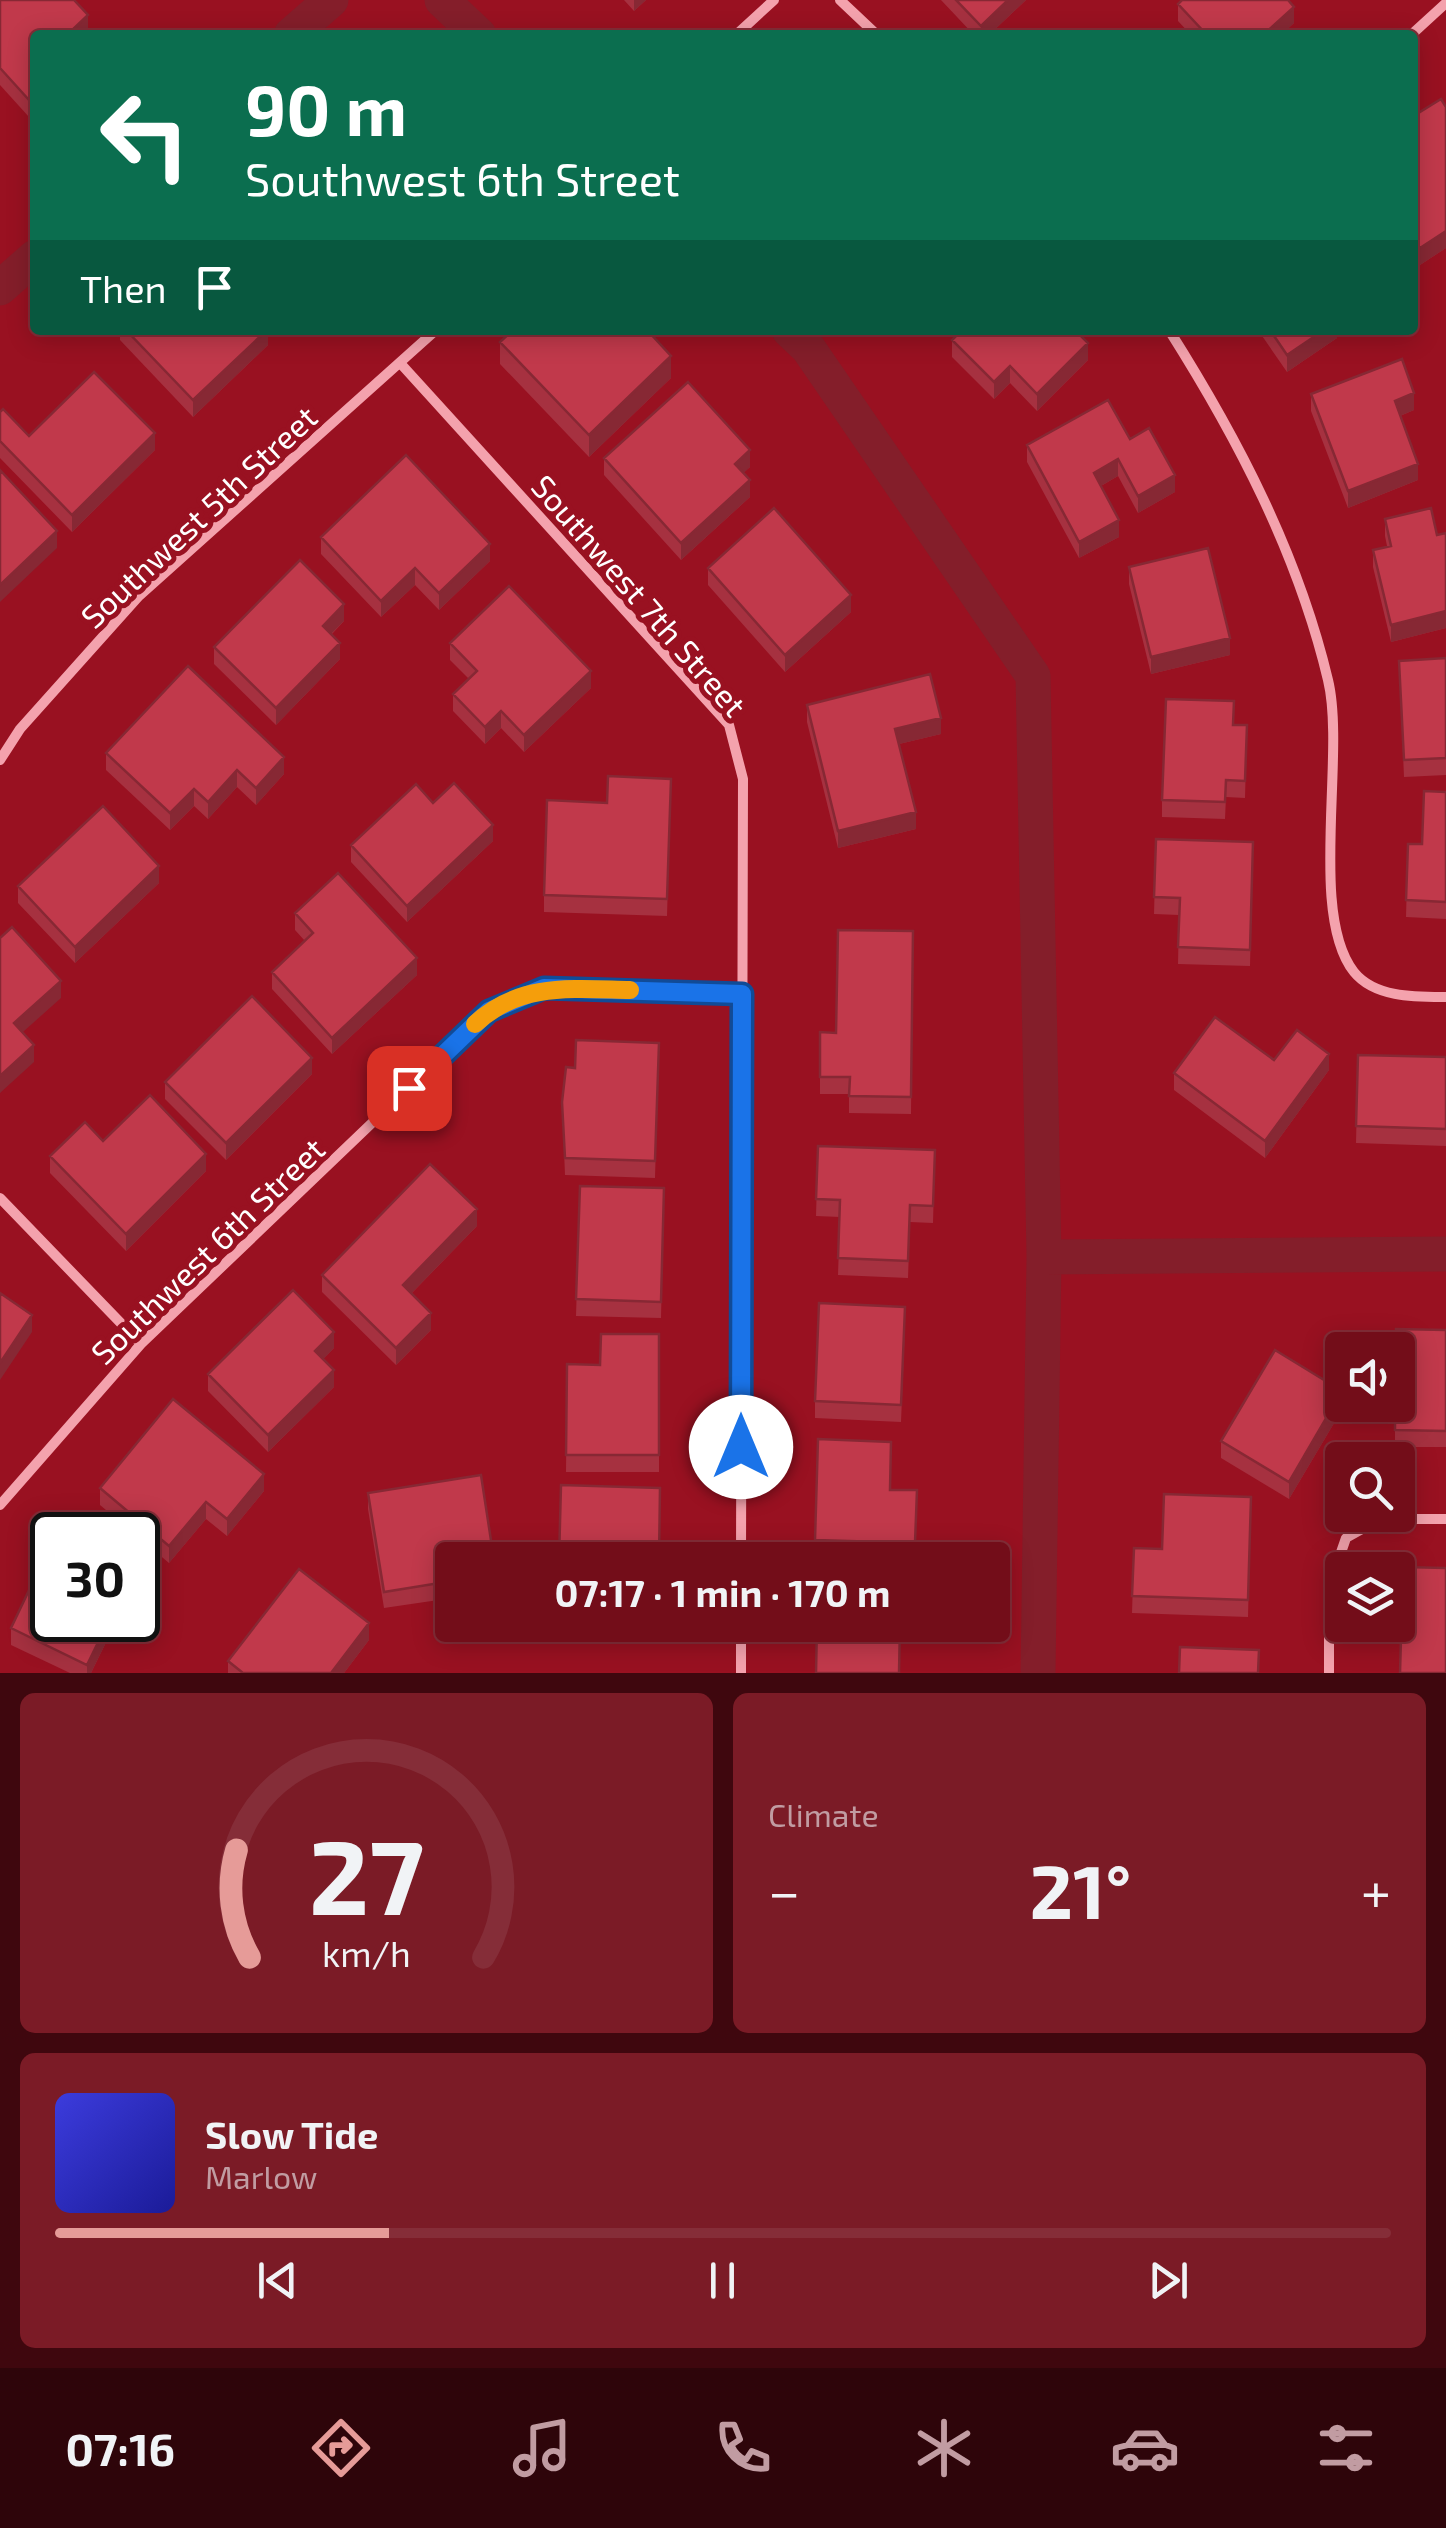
<!DOCTYPE html>
<html lang="en">
<head>
<meta charset="utf-8">
<style>
	:root { --surface:#730d19; --page:#7b1b26; --text:#f1f3f6; --muted:#c19ca2; --line:#852d38; --accent:#e69b98 }
	body { margin:0; font-family:"Exo 2",sans-serif; background:var(--page); color:var(--text); height:100vh; display:flex; flex-direction:column; font-size:38px; white-space:nowrap }
	* { box-sizing:border-box; margin:0 }
	p { font-size:32px; color:var(--muted) }
	.icon { flex:none; width:55px; height:55px; fill:none; stroke:currentColor; stroke-width:2; stroke-linecap:round; stroke-linejoin:round }
	.map { position:relative; height:1673px; overflow:hidden }
	.details { display:flex; flex-direction:column; gap:20px; padding:20px; background:#3f070e; flex:1 }
	.details>* { flex:none }
	.hud { position:absolute; left:30px; top:30px; width:1388px; height:305px; border-radius:10px; box-shadow:0 5px 25px #0003,0 0 0 2px var(--line); background:#0b6e4f; color:#fff; overflow:hidden }
	.buttons { position:absolute; left:1325px; top:1332px; display:grid; gap:20px }
	.buttons a { display:grid; place-items:center; width:90px; height:90px; border-radius:10px; background:var(--surface); box-shadow:0 5px 25px #0003,0 0 0 2px var(--line); font-size:50px }
	.speed { position:absolute; left:30px; top:1512px; display:flex; gap:20px; font-size:50px; font-weight:700; text-align:center }
	.speed>* { display:grid; place-content:center; width:130px; height:130px; border-radius:50%; background:var(--surface); box-shadow:0 5px 25px #0003,0 0 0 2px var(--line); line-height:1 }
	.speed .limit { border:5px solid #111; border-radius:15px; background:#fff; color:#111 }
	.pin { position:absolute; display:grid; place-items:center; width:85px; height:85px; color:#fff; margin:-42px; border-radius:20px; box-shadow:0 5px 15px #0006 }
	.me { position:absolute; width:110px; margin:-55px; rotate:0deg; stroke-linejoin:round; filter:drop-shadow(0 0 8px #0008) }
	.turn { display:flex; align-items:center; gap:35px; height:210px; padding:0 50px; font-size:45px }
	.turn .icon { width:130px; height:130px; stroke-width:2.5 }
	.turn b { display:block; font-size:70px; line-height:85px }
	.then { display:flex; align-items:center; height:95px; padding:0 50px; background:#0003; gap:20px; font-size:38px }
	.big { font-size:75px; font-weight:700; line-height:1.1 }
	.details .tile { flex:1; display:flex; flex-direction:column; justify-content:center; gap:15px; min-width:0; padding:0 35px; border-radius:15px; background:var(--page) }
	.details .dial { align-items:center; gap:0 }
	.dial svg { height:260px; overflow:visible; fill:none; stroke:var(--line); stroke-width:7; stroke-linecap:round; text-anchor:middle }
	.dial text { fill:var(--text); stroke:none }
	.song { display:flex; align-items:center; gap:30px }
	.cover { width:120px; height:120px; border-radius:15px; background:linear-gradient(135deg,hsl(240 70% 55%),hsl(240 70% 35%)) }
	.played { height:10px; border-radius:5px; background:linear-gradient(90deg,var(--accent) 25%,var(--line) 25%) }
	.keys { display:flex; justify-content:space-around; direction:ltr }
	.heat { display:flex; justify-content:space-between; align-items:center; font-size:55px; direction:ltr }
	.details .tiles { flex:1; display:grid; gap:20px; grid-template-columns:1fr 1fr }
	.tile:last-child { grid-column:span 2 }
	.trip { position:absolute; left:435px; top:1542px; width:575px; height:100px; border-radius:10px; background:var(--surface); box-shadow:0 5px 25px #0003,0 0 0 2px var(--line); font-weight:700; line-height:100px; text-align:center }
	.menu { display:flex; height:160px; justify-content:space-around; align-items:center; background:#2e050a; color:var(--muted) }
	.menu .icon { width:70px; height:70px }
	.menu .active { color:var(--accent) }
	.menu b { font-size:45px; color:var(--text) }
	.map>svg:first-child { display:block }
</style>
</head>
<body>
<div class="map">
<svg width="1446" height="1673" viewBox="0 0 1446 1673">
	<rect width="100%" height="100%" fill="#991121"/>
	<g fill="none" stroke-linecap="round" stroke-linejoin="round">
		<path stroke="#841e2a" stroke-width="35" d="M442,0L479,35
			M291,35L331,0
			M0,288L35,257
			M789,330L808,348L1033,676L1044,1257L1446,1254
			M1038,1673L1044,1257"/>
		<path stroke="#f4a2ad" stroke-width="10" d="M840,0L877,35
			M736,35L774,0
			M1411,35L1446,3
			M1169,330C1238,439 1298,554 1328,680C1346,754 1308,914 1354,972C1375,998 1416,997 1446,997
			M401,364L729,725L743,779L741,1560
			M0,760L20,729L139,596L436,330
			M0,1198L141,1344
			M0,1505L141,1344L489,1011L544,988L742,993
			M741,1673V1625
			M1329,1673V1587L1346,1538L1380,1519H1446"/>
	</g>
	<path fill="#a63140" d="M0,0L88,32L85,35H35L29,117L0,85Z
		M624,0H646L634,11Z
		M941,0H1026L989,35H974Z
		M1178,4L1294,23L1281,35H1191L1178,21Z
		M1446,107V248L1420,265L1412,254V117Z
		M120,330H268V345L193,417L120,340Z
		M1258,330H1337V338L1287,372Z
		M952,340L1088,360L1037,411L1010,383L994,399L952,357Z
		M500,342L671,378L589,457L500,364Z
		M1311,394L1414,410L1400,416L1418,480L1348,508L1311,411Z
		M0,412L29,436L155,450L72,532L0,458Z
		M1130,439L1175,492L1138,513L1118,476L1101,486L1119,537L1079,558L1027,462V445Z
		M604,458L750,467L743,473L750,497L681,560L604,475Z
		M1385,519L1437,535L1446,533V628L1391,642L1373,567V550L1387,546L1385,536Z
		M321,537L490,561L439,610L415,585L381,617L321,554Z
		M1129,567L1230,655L1151,674L1129,584Z
		M708,568L851,612L785,672L708,585Z
		M344,621L332,634L340,659L276,725L214,664V647Z
		M450,643L591,688L524,752L501,728L485,744L453,711V694L469,679L450,660Z
		M1446,658V775L1404,777L1399,661Z
		M807,705L941,734L899,744L916,829L838,848L807,722Z
		M1234,725H1247L1245,798L1226,797L1225,819L1162,817V800Z
		M106,753L284,774L256,805L237,787L208,819L194,806L170,830L106,770Z
		M671,779L667,916L544,912V895L607,803Z
		M1446,792V919L1406,917L1408,844H1422Z
		M433,803L493,841L407,922L351,862V845Z
		M1156,839L1253,842L1250,966L1178,964L1179,915L1154,914Z
		M159,883L75,963L18,903V886Z
		M295,913L417,975L332,1054L272,989V972L305,941L295,930Z
		M913,931L911,1114L849,1113V1094H820V1032L836,1033Z
		M659,1043L655,1178L565,1175L562,1102L575,1068Z
		M1358,1055L1446,1057V1146L1356,1143Z
		M1274,1060L1329,1070L1265,1158L1174,1090V1073Z
		M312,1074L226,1160L165,1099V1082Z
		M103,1141L206,1171L126,1251L50,1173V1156Z
		M818,1146L935,1150L933,1223L910,1222L908,1278L838,1275L840,1217L816,1216Z
		M580,1186L664,1188L661,1318L576,1316Z
		M477,1226L411,1294L431,1330L396,1365L322,1292V1275Z
		M905,1324L901,1422L815,1418V1401Z
		M1446,1330V1447H1395V1405Z
		M659,1334V1472H566L567,1364L600,1365Z
		M334,1348L323,1359L334,1387L268,1452L208,1391V1374Z
		M1343,1405V1408L1289,1499L1221,1458V1441Z
		M100,1488L264,1491L227,1536L206,1519L169,1563L100,1505Z
		M890,1490H917L915,1560L815,1557V1540Z
		M368,1493L452,1560V1598L384,1608L368,1509Z
		M1251,1497L1248,1617L1132,1613L1134,1548L1162,1549Z
		M117,1620L91,1673H70L11,1645V1628Z
		M817,1625H930V1637H900Z
		M369,1640L344,1673H228V1661Z"/>
	<path fill="#872834" d="M634,0H646L634,11Z
		M1008,0H1026L989,35H981V26Z
		M1294,7V23L1281,35H1263Z
		M88,15V32L85,35H67Z
		M35,94V111L29,117V100Z
		M1446,231V248L1420,265V248Z
		M267,330H268V345L193,417V400Z
		M1324,330H1337V338L1287,372V355Z
		M1088,343V360L1037,411V394Z
		M671,356V378L589,457V435Z
		M1010,366V383L994,399V382Z
		M1414,393V410L1395,418V401Z
		M155,433V450L72,532V515Z
		M750,450V467L735,481V464Z
		M1118,459V476L1094,490V473Z
		M1418,464V480L1348,508V491Z
		M1175,475V492L1138,513V496Z
		M750,480V497L681,560V543Z
		M1119,520V537L1079,558V542Z
		M57,531V548L0,602V585Z
		M490,544V561L439,610V593Z
		M415,568V585L381,617V601Z
		M851,595V612L785,672V655Z
		M344,604V621L323,642V626Z
		M1446,611V628L1391,642V625Z
		M1230,638V655L1151,674V657Z
		M340,643V659L276,725V708Z
		M591,671V688L524,752V735Z
		M501,711V728L485,744V727Z
		M941,718V734L895,745V729Z
		M284,757V774L256,805V788Z
		M237,770V787L208,819V802Z
		M194,789V806L170,830V813Z
		M916,812V829L838,848V831Z
		M493,825V841L407,922V906Z
		M159,866V883L75,963V947Z
		M417,958V975L332,1054V1038Z
		M61,981V998L14,1040V1023Z
		M34,1045V1062L0,1093V1076Z
		M1329,1054V1070L1265,1158V1141Z
		M312,1058V1074L226,1160V1143Z
		M206,1154V1171L126,1251V1234Z
		M477,1209V1226L403,1302V1285Z
		M431,1313V1330L396,1365V1348Z
		M32,1315V1332L0,1380V1363Z
		M334,1332V1348L315,1368V1351Z
		M334,1370V1387L268,1452V1435Z
		M1342,1393L1343,1408L1289,1499V1482Z
		M264,1474V1491L227,1536V1519Z
		M206,1502V1519L169,1563V1546Z
		M109,1620H117L91,1673H87V1665Z
		M369,1623V1640L344,1673H331Z"/>
	<path fill="#c1394b" stroke="#872834" stroke-width="2.5" d="M0,0H74L88,15L67,35H35V94L29,100L0,68Z
		M956,0H1008L981,26Z
		M1182,0H1288L1294,7L1263,35H1207L1178,4Z
		M1441,99L1446,107V231L1420,248L1412,237V202L1418,198L1412,189V117Z
		M126,330H267L193,400Z
		M513,330H619L624,335L629,330H647L671,356L589,435L500,342Z
		M962,330H1075L1088,343L1037,394L1010,366L994,382L952,340Z
		M1270,330H1324L1287,355Z
		M1402,359L1414,393L1395,401L1418,464L1348,491L1311,394Z
		M94,372L155,433L72,515L0,441V412L3,409L29,436Z
		M688,382L750,450L735,464L750,480L681,543L604,458Z
		M1108,400L1130,439L1149,428L1175,475L1138,496L1118,459L1094,473L1119,520L1079,542L1027,445Z
		M406,455L490,544L439,593L415,568L381,601L321,537Z
		M0,470L57,531L0,585Z
		M774,508L851,595L785,655L708,568Z
		M1431,508L1437,535L1446,533V611L1391,625L1373,550L1391,546L1385,519Z
		M1208,548L1230,638L1151,657L1129,567Z
		M300,560L344,604L323,626L340,643L276,708L214,647Z
		M509,586L591,671L524,735L501,711L485,727L453,694L477,671L450,643Z
		M1446,658V758L1404,760L1399,661Z
		M188,666L284,757L256,788L237,770L208,802L194,789L170,813L106,753Z
		M930,674L941,718L895,729L916,812L838,831L807,705Z
		M1166,699L1234,701L1233,725H1247L1245,781L1226,780L1225,802L1162,800Z
		M608,776L671,779L667,899L544,895L547,800L607,803Z
		M454,783L493,825L407,906L351,845L416,784L433,803Z
		M1424,791L1446,792V902L1406,900L1408,844H1422Z
		M103,806L159,866L75,947L18,886Z
		M1156,839L1253,842L1250,950L1178,947L1180,898L1154,897Z
		M338,873L417,958L332,1038L272,972L313,933L295,913Z
		M12,927L61,981L14,1023L34,1045L0,1076V938Z
		M838,930L913,931L911,1097L849,1096L850,1077H820V1032L836,1033Z
		M252,996L312,1058L226,1143L165,1082Z
		M1215,1017L1274,1060L1297,1030L1329,1054L1265,1141L1174,1073Z
		M576,1040L659,1043L655,1161L565,1158L562,1102L566,1067L575,1068Z
		M1358,1055L1446,1057V1129L1356,1126Z
		M150,1095L206,1154L126,1234L50,1156L85,1122L103,1141Z
		M818,1146L935,1150L933,1206L910,1205L908,1261L838,1258L840,1200L816,1199Z
		M430,1164L477,1209L403,1285L431,1313L396,1348L322,1275Z
		M580,1186L664,1188L661,1302L576,1299Z
		M293,1290L334,1332L315,1351L334,1370L268,1435L208,1374Z
		M0,1293L32,1315L0,1363Z
		M819,1303L905,1307L901,1405L815,1401Z
		M1396,1329L1446,1330V1431L1395,1430V1405H1398Z
		M601,1334H659V1455H566L567,1364L600,1365Z
		M1275,1350L1342,1391L1289,1482L1221,1441Z
		M173,1399L264,1474L227,1519L206,1502L169,1546L100,1488Z
		M818,1439L891,1442L890,1490H917L915,1543L815,1540Z
		M481,1475L494,1560H452V1581L384,1592L368,1493Z
		M561,1485L660,1488L659,1560H559Z
		M1164,1494L1251,1497L1248,1600L1132,1596L1134,1548L1162,1549Z
		M59,1528L74,1535H56Z
		M52,1542V1620H109L87,1665L11,1628Z
		M1403,1567L1446,1568V1673H1400Z
		M299,1569L369,1623L331,1673H243L228,1661Z
		M817,1625H900L899,1673H816Z
		M1180,1647L1259,1650L1258,1673H1179Z"/>
	<g fill="none" stroke-linecap="round" stroke-linejoin="round">
		<g stroke="#114b97" stroke-width="25">
			<path id="route" d="M409,1088L489,1011L544,988L742,994L741,1447"/>
		</g>
		<use href="#route" stroke="#1a73e8" stroke-width="18"/>
		<path stroke="#f59e0b" stroke-width="18" d="M475,1024C519,982 574,989 630,990"/>
	</g>
	<g text-anchor="middle" dominant-baseline="central" stroke-width="10" stroke-linejoin="round" paint-order="stroke">
		<g font-size="32" fill="#fff" stroke="#991121">
			<text transform="translate(198 516) rotate(-43)">Southwest 5th Street</text>
			<text transform="translate(640 595) rotate(49)">Southwest 7th Street</text>
			<text transform="translate(207 1250) rotate(-44)">Southwest 6th Street</text>
		</g>
	</g>
</svg>
<div class="buttons">
<a><svg class="icon" aria-label="sound" viewBox="0 0 24 24"><path d="M4 9h4l5-4v14l-5-4H4zM17 9q2 3 0 6"/></svg></a>
<a><svg class="icon" aria-label="search" viewBox="0 0 24 24"><circle cx="10" cy="10" r="6"/><path d="M15 15l6 6"/></svg></a>
<a><svg class="icon" aria-label="layers" viewBox="0 0 24 24"><path d="M12 4l9 5-9 5-9-5zM3 14l9 5 9-5"/></svg></a>
</div>
<div class="speed"><div class="limit">30</div></div>
<div class="pin" style="left:409px;top:1088px;background:#d93025"><svg class="icon" aria-label="arrive" viewBox="0 0 24 24"><path d="M6 21V4h12l-3 4 3 4H6"/></svg></div>
<svg class="me" style="left:741px;top:1447px" viewBox="-20 -20 40 40"><circle r="19" fill="#fff"/><path d="M0-13L10 11 0 6-10 11z" fill="#1a73e8"/></svg>
<div class="trip">07:17 · 1 min · 170 m</div>
<div class="hud">
<div class="turn"><svg class="icon" aria-label="left" viewBox="0 0 24 24"><path d="M17 20v-9H6M10 6l-5 5 5 5"/></svg><div><b>90 m</b>Southwest 6th Street</div></div>
<div class="then">Then<svg class="icon" aria-label="arrive" viewBox="0 0 24 24"><path d="M6 21V4h12l-3 4 3 4H6"/></svg></div>
</div>
</div>
<section class="details">
<div class="tiles">
<div class="tile dial"><svg viewBox="0 0 100 80">
<path d="M14 69A42 42 0 1 1 86 69"/>
<path d="M14 69A42 42 0 0 1 10 36" stroke="#e69b98"/>
<text x="50" y="56" font-size="32" font-weight="700">27</text>
<text x="50" y="72" font-size="11">km/h</text>
</svg></div>
<div class="tile"><p>Climate</p>
<div class="heat"><a>−</a><b class="big">21°</b><a>+</a></div>
</div>
<div class="tile">
<div class="song"><i class="cover"></i><div><b>Slow Tide</b><p>Marlow</p></div></div>
<div class="played"></div>
<div class="keys"><svg class="icon" aria-label="previous" viewBox="0 0 24 24"><path d="M18 5L8 12l10 7zM5 5v14"/></svg><svg class="icon" aria-label="pause" viewBox="0 0 24 24"><path d="M8 5v14M16 5v14"/></svg><svg class="icon" aria-label="next" viewBox="0 0 24 24"><path d="M6 5l10 7-10 7zM19 5v14"/></svg></div>
</div>
</div>
</section>
<nav class="menu">
<b>07:16</b>
<svg class="icon active" aria-label="directions" viewBox="0 0 24 24"><path d="M12 3l9 9-9 9-9-9zM9 14v-3h6M13 9l2 2-2 2"/></svg>
<svg class="icon" aria-label="music" viewBox="0 0 24 24"><path d="M9 18V5l10-2v13"/><circle cx="6" cy="18" r="3"/><circle cx="16" cy="16" r="3"/></svg>
<svg class="icon" aria-label="phone" viewBox="0 0 24 24"><path d="M5 4h4l2 5-3 2q2 4 5 5l2-3 5 2v4C11 20 4 13 5 4z"/></svg>
<svg class="icon" aria-label="climate" viewBox="0 0 24 24"><path d="M12 3v18M4 7l16 10M4 17L20 7"/></svg>
<svg class="icon" aria-label="car" viewBox="0 0 24 24"><path d="M5 17H2v-5l4-1 3-4h7l3 4 3 1v5h-3M9 17h6M6 11h13"/><circle cx="7" cy="17" r="2"/><circle cx="17" cy="17" r="2"/></svg>
<svg class="icon" aria-label="filters" viewBox="0 0 24 24"><path d="M4 7h16M4 17h16"/><circle cx="9" cy="7" r="2"/><circle cx="15" cy="17" r="2"/></svg>
</nav>
</body>
</html>
